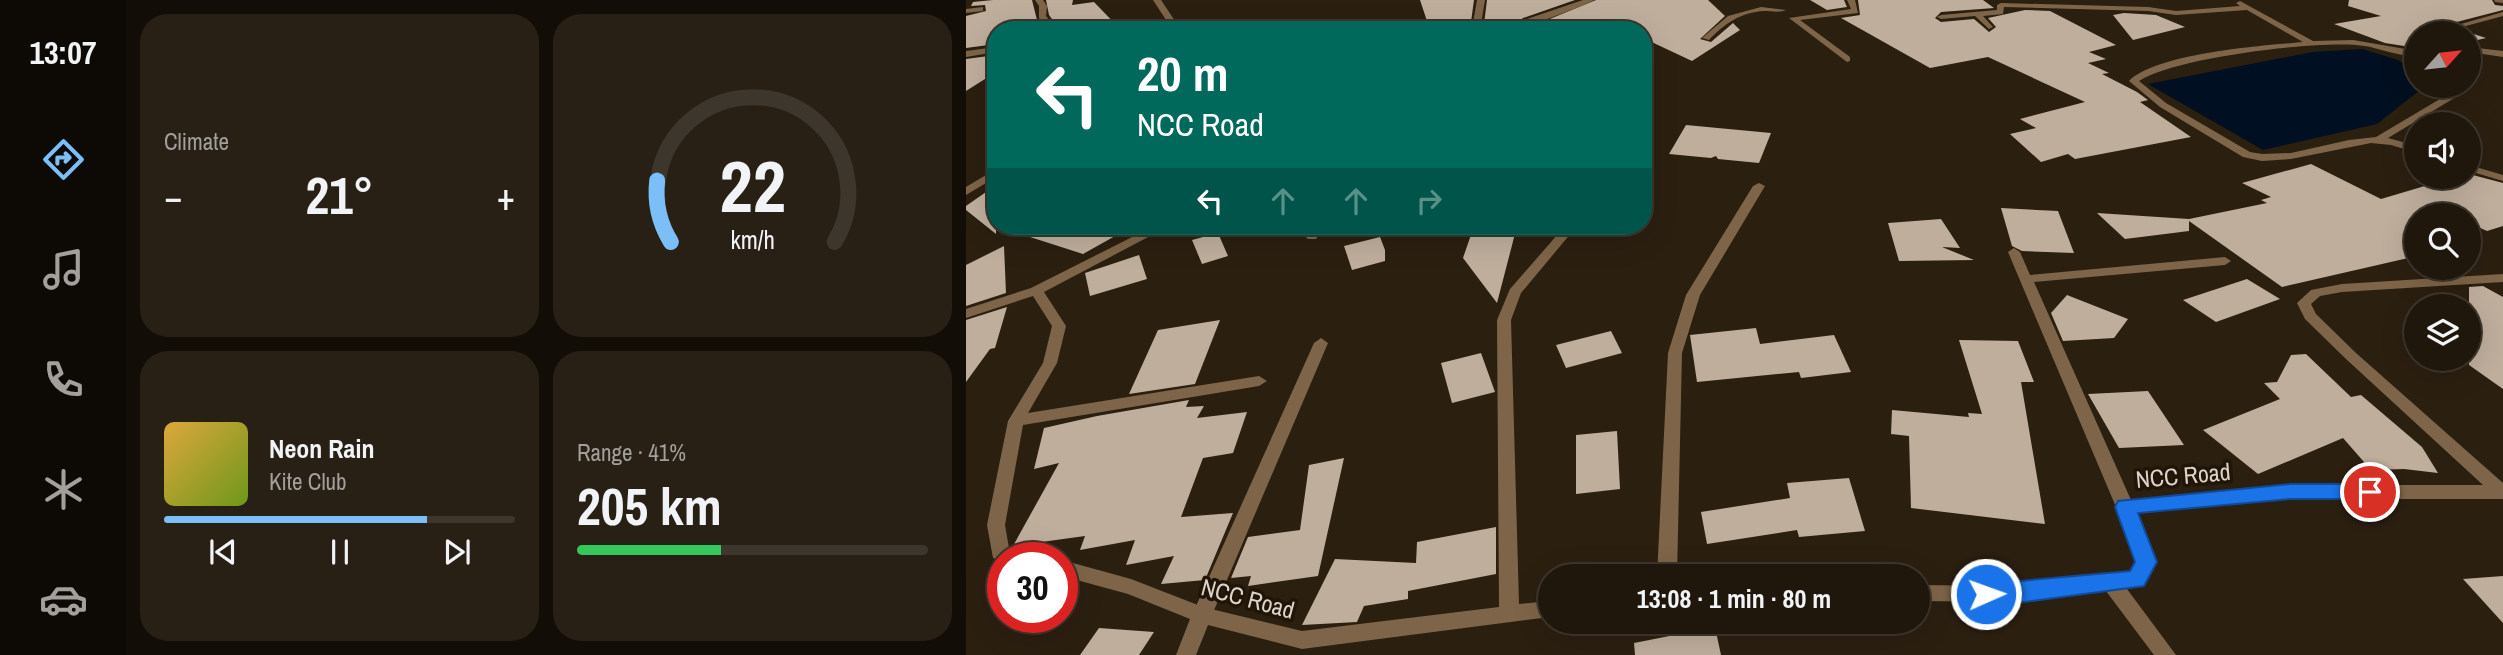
<!DOCTYPE html>
<html lang="en">
<head>
<meta charset="utf-8">
<style>
	:root { --surface:#20170c; --page:#282015; --text:#f1f3f6; --muted:#a29f9d; --line:#3d362d; --accent:#7bbef8 }
	body { margin:0; font-family:"Archivo Narrow",sans-serif; background:var(--page); color:var(--text); height:100vh; display:flex; flex-direction:column; font-size:26px; white-space:nowrap }
	* { box-sizing:border-box; margin:0 }
	p { font-size:23px; color:var(--muted) }
	.icon { flex:none; width:38px; height:38px; fill:none; stroke:currentColor; stroke-width:2; stroke-linecap:round; stroke-linejoin:round }
	.map { position:relative; flex:1; overflow:hidden }
	.details { display:flex; flex-direction:column; gap:14px; padding:14px; background:#120d07; width:840px }
	.details>* { flex:none }
	.top-card { position:absolute; left:21px; top:21px; width:665px; height:214px; border-radius:28px; box-shadow:0 7px 28px #0002,0 0 0 2px var(--line); background:#00695c; color:#fff; overflow:hidden }
	.needle { width:46px; rotate:63deg }
	.tools { position:absolute; left:1438px; top:21px; display:grid; gap:14px }
	.tools a { display:grid; place-items:center; width:77px; height:77px; border-radius:50%; background:var(--surface); box-shadow:0 7px 28px #0002,0 0 0 2px var(--line); font-size:35px }
	.speed { position:absolute; left:21px; top:542px; display:flex; gap:14px; font-size:35px; font-weight:700; text-align:center }
	.speed>* { display:grid; place-content:center; width:91px; height:91px; border-radius:50%; background:var(--surface); box-shadow:0 7px 28px #0002,0 0 0 2px var(--line); line-height:1 }
	.speed .limit { border:10px solid #d22; background:#fff; color:#111 }
	.pin { position:absolute; display:grid; place-items:center; width:60px; height:60px; color:#fff; margin:-30px; border:4px solid #fff; border-radius:50%; box-shadow:0 2px 7px #0007 }
	.me { position:absolute; width:77px; margin:-38px; rotate:88deg; stroke-linejoin:round; filter:drop-shadow(0 0 5px #0008) }
	.turn { display:flex; align-items:center; gap:24px; height:147px; padding:0 35px; font-size:32px }
	.turn .icon { width:91px; height:91px; stroke-width:2.5 }
	.turn b { display:block; font-size:49px; line-height:60px }
	.lanes { display:flex; align-items:center; height:66px; padding:0 35px; background:#0003; justify-content:center; gap:35px; direction:ltr }
	.lanes .off { opacity:.35 }
	.big { font-size:52px; font-weight:800; line-height:1.1 }
	.details .widget { flex:1; display:flex; flex-direction:column; justify-content:center; gap:10px; min-width:0; padding:0 24px; border-radius:28px; background:var(--page) }
	.details .dial { align-items:center; gap:0 }
	.dial svg { height:182px; overflow:visible; fill:none; stroke:var(--line); stroke-width:7; stroke-linecap:round; text-anchor:middle }
	.dial text { fill:var(--text); stroke:none }
	.song { display:flex; align-items:center; gap:21px }
	.cover { width:84px; height:84px; border-radius:10px; background:linear-gradient(135deg,hsl(40 70% 55%),hsl(80 70% 35%)) }
	.played { height:7px; border-radius:4px; background:linear-gradient(90deg,var(--accent) 75%,var(--line) 75%) }
	.keys { display:flex; justify-content:space-around; direction:ltr }
	.heat { display:flex; justify-content:space-between; align-items:center; font-size:38px; direction:ltr }
	.charge { height:10px; border-radius:5px; background:linear-gradient(90deg,#34c759 41%,var(--line) 0) }
	.details .tiles { flex:1; display:grid; gap:14px; grid-template-columns:repeat(2,1fr) }
	.trip { position:absolute; left:572px; top:564px; width:392px; height:70px; border-radius:35px; background:var(--surface); box-shadow:0 7px 28px #0002,0 0 0 2px var(--line); font-weight:800; line-height:70px; text-align:center }
	main { display:flex; flex:1; min-height:0 }
	.tab-bar { display:flex; flex-direction:column; width:126px; justify-content:space-around; align-items:center; background:#0d0905; color:var(--muted) }
	.tab-bar .icon { width:49px; height:49px }
	.tab-bar .on { color:var(--accent) }
	.tab-bar b { font-size:32px; color:var(--text) }
	.map>svg:first-child { display:block }
</style>
</head>
<body>
<main>
<nav class="tab-bar">
<b>13:07</b>
<svg class="icon on" aria-label="directions" viewBox="0 0 24 24"><path d="M12 3l9 9-9 9-9-9zM9 14v-3h6M13 9l2 2-2 2"/></svg>
<svg class="icon" aria-label="music" viewBox="0 0 24 24"><path d="M9 18V5l10-2v13"/><circle cx="6" cy="18" r="3"/><circle cx="16" cy="16" r="3"/></svg>
<svg class="icon" aria-label="phone" viewBox="0 0 24 24"><path d="M5 4h4l2 5-3 2q2 4 5 5l2-3 5 2v4C11 20 4 13 5 4z"/></svg>
<svg class="icon" aria-label="climate" viewBox="0 0 24 24"><path d="M12 3v18M4 7l16 10M4 17L20 7"/></svg>
<svg class="icon" aria-label="car" viewBox="0 0 24 24"><path d="M5 17H2v-5l4-1 3-4h7l3 4 3 1v5h-3M9 17h6M6 11h13"/><circle cx="7" cy="17" r="2"/><circle cx="17" cy="17" r="2"/></svg>
</nav>
<section class="details">
<div class="tiles">
<div class="widget"><p>Climate</p>
<div class="heat"><a>−</a><b class="big">21°</b><a>+</a></div>
</div>
<div class="widget dial"><svg viewBox="0 0 100 80">
<path d="M14 69A42 42 0 1 1 86 69"/>
<path d="M14 69A42 42 0 0 1 8 42" stroke="#7bbef8"/>
<text x="50" y="56" font-size="32" font-weight="700">22</text>
<text x="50" y="72" font-size="11">km/h</text>
</svg></div>
<div class="widget">
<div class="song"><i class="cover"></i><div><b>Neon Rain</b><p>Kite Club</p></div></div>
<div class="played"></div>
<div class="keys"><svg class="icon" aria-label="previous" viewBox="0 0 24 24"><path d="M18 5L8 12l10 7zM5 5v14"/></svg><svg class="icon" aria-label="pause" viewBox="0 0 24 24"><path d="M8 5v14M16 5v14"/></svg><svg class="icon" aria-label="next" viewBox="0 0 24 24"><path d="M6 5l10 7-10 7zM19 5v14"/></svg></div>
</div>
<div class="widget"><p>Range · 41%</p><b class="big">205 km</b><div class="charge"></div></div>
</div>
</section>
<div class="map">
<svg width="1537" height="655" viewBox="0 0 1537 655">
	<rect width="100%" height="100%" fill="#2b1f10"/>
	<path fill="#000f21" d="M1396,49L1432,60L1451,72V86H1459L1411,124L1297,150L1182,84L1347,52Z"/>
	<path fill="#bfae9c" d="M27,0H66L71,20L80,30H30V44L0,48V16L20,11L19,5L5,6L7,2Z
		M80,0H107L106,5L128,2L155,30H94L83,15Z
		M454,0H508L505,22L496,30H464Z
		M521,0H609L557,18L541,30H512L518,24Z
		M630,0H742L759,16L734,39L745,42L767,23L774,30L726,61L677,38V30H557Z
		M844,0H878L881,7L861,10Z
		M892,0H1017L1028,8L975,12L969,18L975,22L1008,19L1023,32L1030,27L1022,18L1059,10L1084,11L1150,45L1123,52L1140,59L1122,63L1143,73L1136,74L1171,92L1182,100L1174,102L1225,137L1109,159L1102,154L1075,162L1044,134L1070,128L1054,119L1119,102L1022,57L964,68L875,18L894,15Z
		M1383,0H1526L1529,5L1537,6V10L1479,25L1484,32L1495,30L1520,38L1503,42V33H1451V48L1419,43L1368,24L1415,16L1382,6Z
		M1158,13L1190,15L1219,27L1167,40L1147,15Z
		M30,55V72L0,91V59Z
		M720,125L805,133L793,163L752,159L750,156L745,158L703,154Z
		M1345,164L1415,199L1489,177H1503V174L1537,183V226L1521,231L1503,223V215H1451V256L1316,287L1223,221V231L1159,239L1131,213L1223,219L1301,203L1295,200L1305,197L1276,183Z
		M30,185V234L0,210V206Z
		M1035,208L1092,211L1108,253L1056,251L1046,246Z
		M975,219L994,248L976,247L1008,260L933,261L922,223Z
		M46,226H167L117,254L45,231Z
		M508,226H551L531,303L497,258Z
		M252,233L262,256L236,264L226,240Z
		M414,237L419,250V261L386,270L378,246Z
		M38,246L40,293L0,306V265Z
		M173,255L181,279L124,296L119,273Z
		M1281,279L1314,299L1250,322L1217,300Z
		M1517,286L1537,297V389L1503,365V287Z
		M1101,295L1162,319L1148,338L1097,341L1085,313Z
		M41,307L29,348L24,349L0,382V320Z
		M254,320L229,384L163,394L192,330Z
		M790,328L794,344L868,335L885,372L835,378L833,372L731,382L724,335Z
		M645,331L656,353L600,368L590,345Z
		M993,340L1052,341L1068,382H1055L1079,524L945,508L943,436L925,434L926,410L1003,417L1002,413L1016,414Z
		M515,353L529,392L486,403L475,363Z
		M1340,354L1385,397L1395,395L1456,447L1472,473L1438,469L1405,470L1377,438L1292,474L1237,430L1314,399L1298,383L1311,382L1325,355Z
		M1182,391L1218,445L1153,448L1122,394Z
		M223,400L220,407L238,406L231,418L281,412L267,453L237,458L215,517L267,513L239,580L195,584L208,556L160,565L169,540L114,550L119,536L47,546L93,463L68,469L78,428L131,416Z
		M651,431L654,489L610,494V435Z
		M378,458L352,576L282,586L285,576L265,578L282,537L334,530L343,465Z
		M883,478L899,531L833,537L831,530L741,544L735,512L824,498L821,483Z
		M530,527V574L442,591V599L398,606L391,622L336,625L369,559L450,563L451,542Z
		M1537,576V623L1497,579Z
		M749,627L755,655H669L668,643Z
		M133,628L188,632L173,655H114Z"/>
	<g fill="none" stroke-linecap="round" stroke-linejoin="round">
		<path fill="#7e6549" fill-rule="evenodd" d="M355,338L362,343L246,615L243,621L236,624L229,621L226,615L348,343Z"/>
		<path fill="#7e6549" fill-rule="evenodd" d="M69,0H77L81,6L80,16L92,30H84L73,18V6Z
			M187,0H195L209,21L208,23H202Z
			M511,0H519L515,24L508,30H499L507,23Z
			M617,0H628C618,6 554,30 544,30L558,20Z
			M881,0H889L892,13L834,20L884,57V61L881,62L823,18L885,9Z
			M1528,0H1537V3L1529,2Z
			M1274,1L1347,41L1387,40L1451,51V57L1443,56C1425,54 1408,46 1390,45C1346,41 1207,58 1173,81L1200,103L1284,152L1296,154L1325,153L1383,140L1410,137L1479,96L1470,86H1479L1490,97L1422,138L1451,146V153L1425,145L1405,143L1325,159L1296,161L1277,157L1194,107L1163,81C1192,53 1295,46 1337,42L1281,10L1210,15L1182,11L1038,7L1037,14L1017,16L1027,27L1023,29L1009,16L975,19L971,17L975,15L1031,10V5L1035,3L1182,7L1210,11L1274,6L1270,3Z
			M17,7V11L0,13V9Z
			M795,7L820,10C813,13 806,11 798,11C775,12 758,24 743,40L736,38L762,16Z
			M1537,12V16L1485,30L1481,28Z
			M30,47V52L0,57V51Z
			M1503,47L1537,51V57L1503,52Z
			M1503,165L1537,175V181L1503,171Z
			M30,169V177L0,195V187Z
			M793,183L799,186L734,295L716,353L711,576H691L702,353L720,295L787,186Z
			M188,226H203L78,292L100,326L91,363L62,413L293,376L301,381L293,386L57,425L39,525L43,548L59,553L61,558H37V561L27,558L21,525L42,421L77,363L86,326L67,296L0,318V309L65,288Z
			M328,226H341L352,236L350,239H342Z
			M599,226H611L555,293L545,320L553,604L584,601V617L336,649L242,625L230,655H210L224,619L162,594L96,576V560L165,579L237,607L336,631L533,607L531,320L544,289Z
			M1048,248L1054,252L1064,275L1259,257L1265,261L1259,265L1068,282L1165,500L1324,485H1517L1380,359L1339,319L1331,303L1345,290L1376,284L1537,274V282L1376,292L1354,296L1345,304L1350,314L1390,353L1537,483V499H1324L1170,513L1189,562L1177,586L1161,589L1210,655H1188L1140,591L1043,602L952,601V585L1043,586L1164,573L1170,562L1150,507L1042,252Z"/>
	</g>
	<path fill="#1a73e8" stroke="#114b97" stroke-width="2" d="M1324,484H1404L1411,486L1414,492L1411,497L1404,499H1324L1172,513L1191,562L1178,586L1043,604L1012,601L1009,594L1012,587L1020,584L1164,571L1169,562L1149,507L1152,501Z"/>
	<g text-anchor="middle" dominant-baseline="central" stroke-width="7" stroke-linejoin="round" paint-order="stroke">
		<g font-size="24" fill="#ddd4cb" stroke="#211507">
			<text transform="translate(1217 475) rotate(-5)">NCC Road</text>
			<text transform="translate(282 598) rotate(15)">NCC Road</text>
		</g>
	</g>
</svg>
<div class="tools">
<a><svg class="needle" viewBox="-14 -14 28 28"><path d="M0-13l5 13h-10z" fill="#e53935"/><path d="M0 13l5-13h-10z" fill="#a29f9d"/></svg></a>
<a><svg class="icon" aria-label="sound" viewBox="0 0 24 24"><path d="M4 9h4l5-4v14l-5-4H4zM17 9q2 3 0 6"/></svg></a>
<a><svg class="icon" aria-label="search" viewBox="0 0 24 24"><circle cx="10" cy="10" r="6"/><path d="M15 15l6 6"/></svg></a>
<a><svg class="icon" aria-label="layers" viewBox="0 0 24 24"><path d="M12 4l9 5-9 5-9-5zM3 14l9 5 9-5"/></svg></a>
</div>
<div class="speed"><div class="limit">30</div></div>
<div class="pin" style="left:1404px;top:492px;background:#d93025"><svg class="icon" aria-label="arrive" viewBox="0 0 24 24"><path d="M6 21V4h12l-3 4 3 4H6"/></svg></div>
<svg class="me" style="left:1020px;top:594px" viewBox="-20 -20 40 40"><circle r="17" fill="#1a73e8" stroke="#fff" stroke-width="3"/><path d="M0-11L8 9 0 5-8 9z" fill="#fff"/></svg>
<div class="trip">13:08 · 1 min · 80 m</div>
<div class="top-card">
<div class="turn"><svg class="icon" aria-label="left" viewBox="0 0 24 24"><path d="M17 20v-9H6M10 6l-5 5 5 5"/></svg><div><b>20 m</b>NCC Road</div></div>
<div class="lanes"><svg class="icon" aria-label="left" viewBox="0 0 24 24"><path d="M17 20v-9H6M10 6l-5 5 5 5"/></svg><svg class="icon off" aria-label="ahead" viewBox="0 0 24 24"><path d="M12 20V5M6 11l6-6 6 6"/></svg><svg class="icon off" aria-label="ahead" viewBox="0 0 24 24"><path d="M12 20V5M6 11l6-6 6 6"/></svg><svg class="icon off" aria-label="right" viewBox="0 0 24 24"><path d="M7 20v-9h11M14 6l5 5-5 5"/></svg></div>
</div>
</div>
</main>
</body>
</html>
